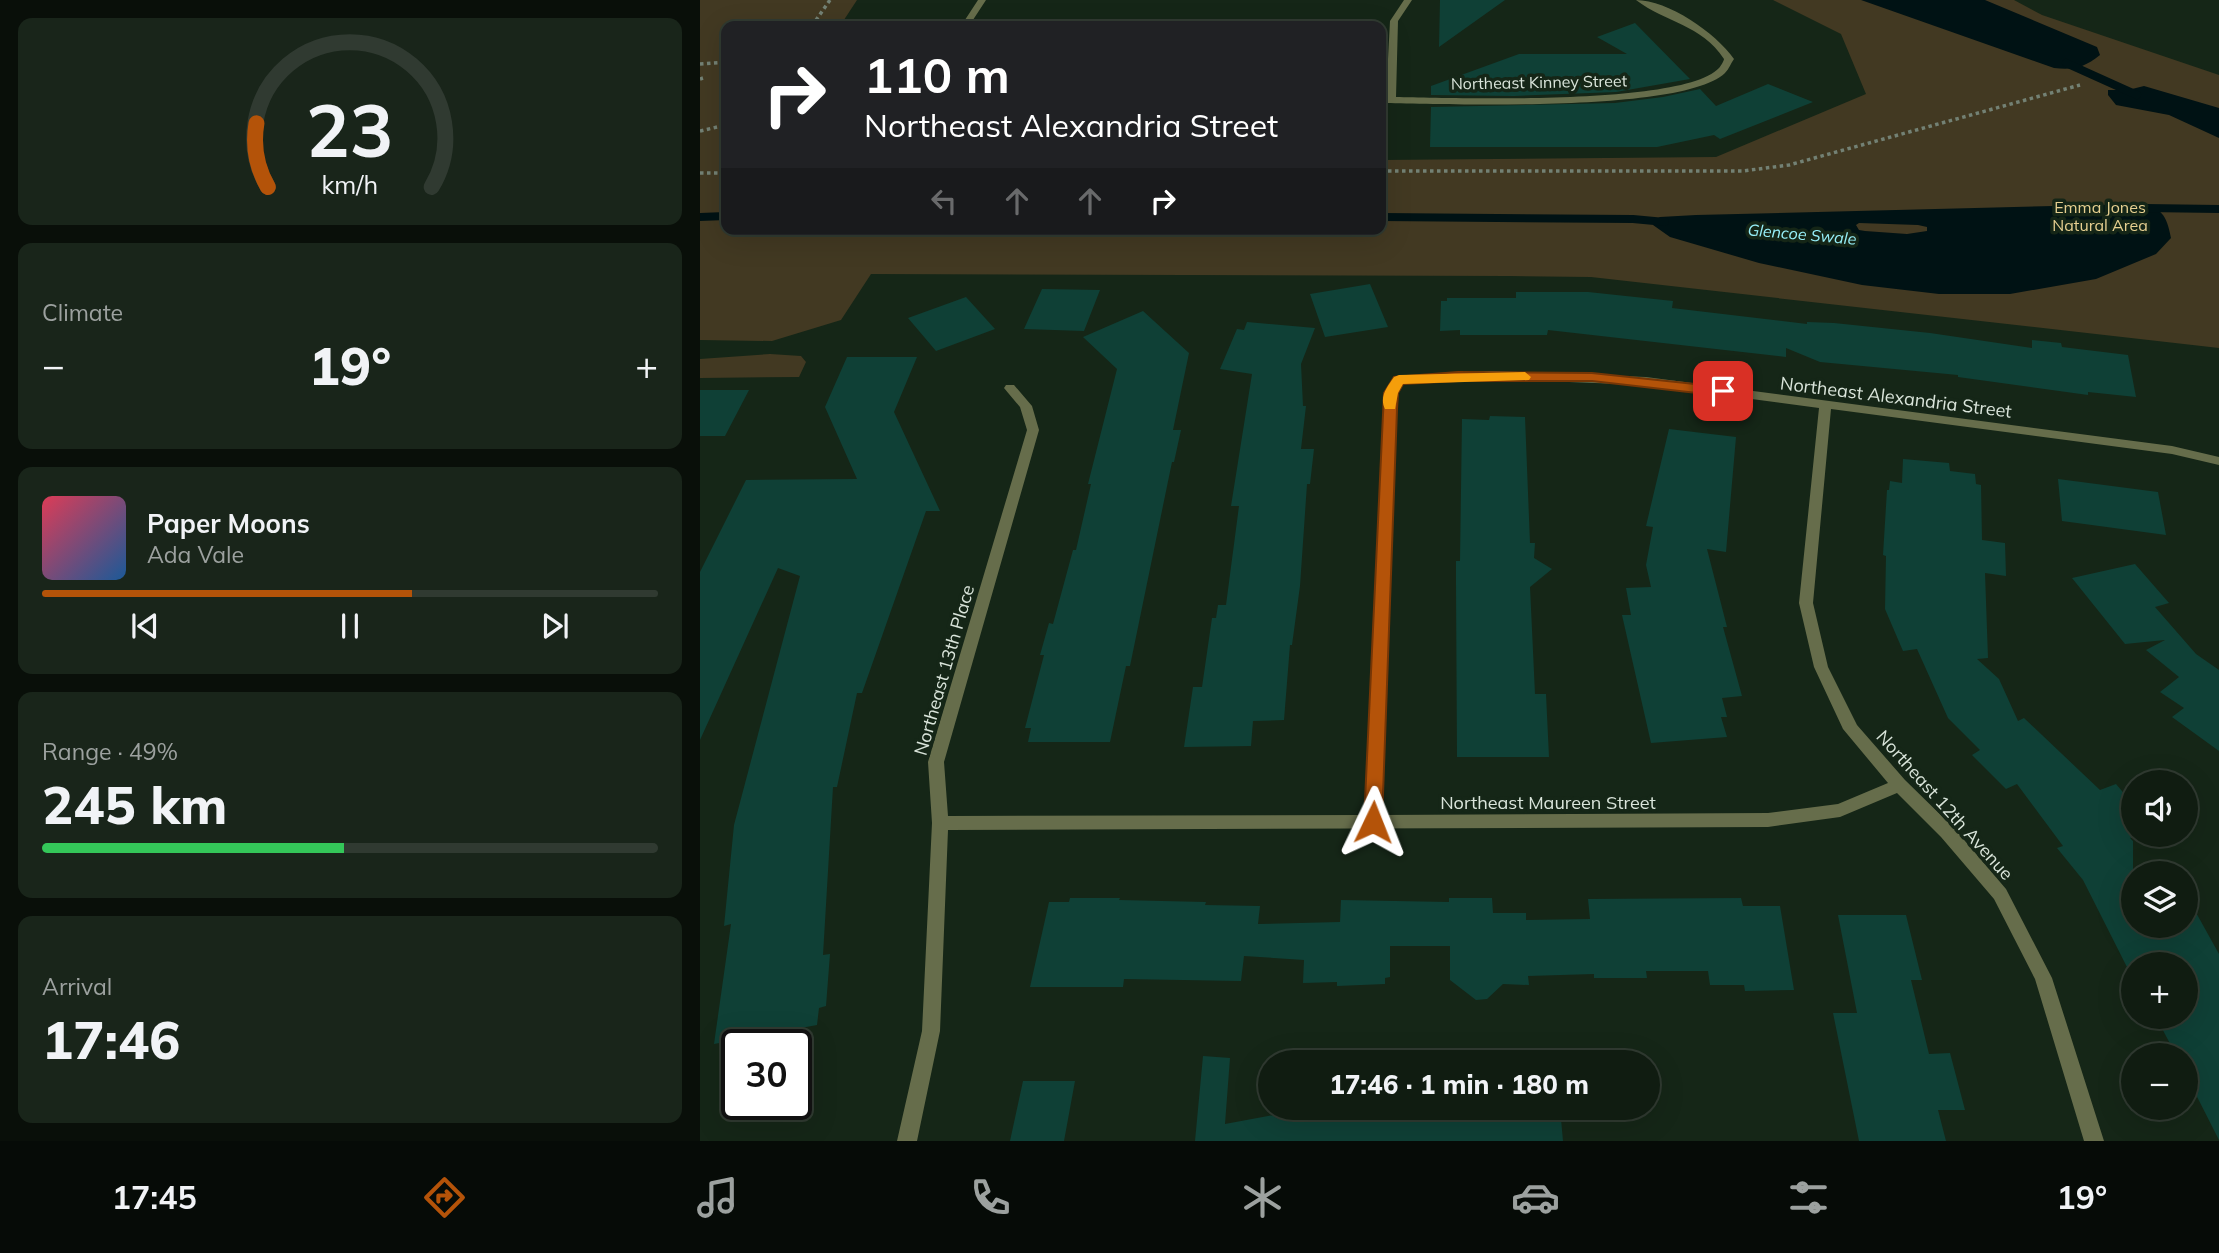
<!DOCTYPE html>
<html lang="en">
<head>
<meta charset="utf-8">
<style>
	:root { --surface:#101c11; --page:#19251a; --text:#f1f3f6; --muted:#9ca19f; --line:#303a31; --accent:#b45309 }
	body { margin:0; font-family:Mulish,sans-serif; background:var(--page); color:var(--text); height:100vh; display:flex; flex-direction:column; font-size:26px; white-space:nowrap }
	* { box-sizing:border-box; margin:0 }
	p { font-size:23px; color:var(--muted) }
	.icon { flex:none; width:38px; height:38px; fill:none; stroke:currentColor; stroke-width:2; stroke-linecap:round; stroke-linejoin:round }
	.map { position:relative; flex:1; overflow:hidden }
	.side { display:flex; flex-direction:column; gap:18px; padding:18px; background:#090f09; width:700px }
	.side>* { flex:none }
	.top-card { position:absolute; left:21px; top:21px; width:665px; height:214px; border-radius:14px; box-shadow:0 7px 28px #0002,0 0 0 2px var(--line); background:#202124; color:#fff; overflow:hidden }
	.controls { position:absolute; left:1421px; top:770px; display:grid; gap:14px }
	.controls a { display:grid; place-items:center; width:77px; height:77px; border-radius:50%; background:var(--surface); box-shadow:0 7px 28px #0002,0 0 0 2px var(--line); font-size:35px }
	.speed { position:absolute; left:21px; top:1029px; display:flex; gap:14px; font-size:35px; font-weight:700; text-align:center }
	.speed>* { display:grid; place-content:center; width:91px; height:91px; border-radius:50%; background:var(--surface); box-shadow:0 7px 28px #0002,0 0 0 2px var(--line); line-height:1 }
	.speed .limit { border:4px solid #111; border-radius:10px; background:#fff; color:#111 }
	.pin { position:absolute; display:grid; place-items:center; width:60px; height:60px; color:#fff; margin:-30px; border-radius:14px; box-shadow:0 4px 10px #0006 }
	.me { position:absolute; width:77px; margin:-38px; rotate:2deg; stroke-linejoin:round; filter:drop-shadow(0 0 5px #0008) }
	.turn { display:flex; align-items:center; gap:24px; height:147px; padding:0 28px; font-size:32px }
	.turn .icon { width:91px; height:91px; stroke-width:2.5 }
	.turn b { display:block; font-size:49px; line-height:60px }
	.lanes { display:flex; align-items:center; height:66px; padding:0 28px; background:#0003; justify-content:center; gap:35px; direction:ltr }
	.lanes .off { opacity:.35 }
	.big { font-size:52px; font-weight:800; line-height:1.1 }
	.side .tile { flex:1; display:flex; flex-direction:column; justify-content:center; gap:10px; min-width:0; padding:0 24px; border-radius:14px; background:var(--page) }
	.side .dial { align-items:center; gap:0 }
	.dial svg { height:182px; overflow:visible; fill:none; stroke:var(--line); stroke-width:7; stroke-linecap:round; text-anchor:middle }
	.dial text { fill:var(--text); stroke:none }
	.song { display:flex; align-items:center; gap:21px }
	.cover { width:84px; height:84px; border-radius:10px; background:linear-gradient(135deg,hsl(350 70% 55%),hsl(210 70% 35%)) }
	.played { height:7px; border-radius:4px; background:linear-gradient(90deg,var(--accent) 60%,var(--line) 60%) }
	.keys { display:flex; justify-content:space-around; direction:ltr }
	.heat { display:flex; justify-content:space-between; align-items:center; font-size:38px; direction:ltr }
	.charge { height:10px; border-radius:5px; background:linear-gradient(90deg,#34c759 49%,var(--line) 0) }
	.trip { position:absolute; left:558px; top:1050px; width:402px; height:70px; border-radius:35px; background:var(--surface); box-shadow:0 7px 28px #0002,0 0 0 2px var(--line); font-weight:800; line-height:70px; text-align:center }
	.tab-bar { display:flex; height:112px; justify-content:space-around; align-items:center; background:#060b07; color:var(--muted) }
	.tab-bar .icon { width:49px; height:49px }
	.tab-bar .selected { color:var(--accent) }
	.tab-bar b { font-size:32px; color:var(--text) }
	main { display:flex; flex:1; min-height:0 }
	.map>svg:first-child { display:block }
</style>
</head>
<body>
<main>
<section class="side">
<div class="tile dial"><svg viewBox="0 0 100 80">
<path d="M14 69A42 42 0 1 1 86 69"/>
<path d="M14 69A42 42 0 0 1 9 41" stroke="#b45309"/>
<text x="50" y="56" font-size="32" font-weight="700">23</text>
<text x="50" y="72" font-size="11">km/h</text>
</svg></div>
<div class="tile"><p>Climate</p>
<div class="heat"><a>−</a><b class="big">19°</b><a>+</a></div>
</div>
<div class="tile">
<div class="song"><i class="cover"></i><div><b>Paper Moons</b><p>Ada Vale</p></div></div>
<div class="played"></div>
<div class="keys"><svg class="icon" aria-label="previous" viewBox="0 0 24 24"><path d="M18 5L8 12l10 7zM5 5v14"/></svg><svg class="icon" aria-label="pause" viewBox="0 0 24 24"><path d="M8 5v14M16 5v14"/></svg><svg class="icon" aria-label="next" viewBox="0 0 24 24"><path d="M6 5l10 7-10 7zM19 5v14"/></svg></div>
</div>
<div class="tile"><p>Range · 49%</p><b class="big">245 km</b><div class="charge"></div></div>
<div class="tile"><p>Arrival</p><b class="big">17:46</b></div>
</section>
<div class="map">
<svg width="1519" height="1141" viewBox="0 0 1519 1141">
	<rect width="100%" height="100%" fill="#152617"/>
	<path fill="#423922" d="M0,0H157L140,26H26V229H681V160L1016,157L1166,94L1141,34L1073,0H1314L1342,15L1519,75V348L891,277L809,276L171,274L141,320L72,341L0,340Z
		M70,354L101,356L106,362L99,377L0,378V359Z"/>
	<path fill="#001214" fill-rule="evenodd" d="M1161,0H1285L1397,47L1400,55C1384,68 1373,70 1354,68Z
		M1444,86L1519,108V138L1469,115L1416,105L1408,95V90H1428Z
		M1437,204C1461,205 1467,216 1471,238L1456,254L1396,279L1310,294H1239L1162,285L1059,263L970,237L953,225V221L960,217L996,215ZM1159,223L1218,225L1227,227V231L1207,234L1165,231L1159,230L1156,225Z"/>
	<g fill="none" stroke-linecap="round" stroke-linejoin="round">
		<path stroke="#001214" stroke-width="8" d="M1366,63L1437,95
			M1445,208L1519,209
			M0,217L26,216
			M681,217L933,219L965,222"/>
	</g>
	<path fill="#0f4036" d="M740,0H805L739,47Z
		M935,23L990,79L916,92L814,96L731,95V86L819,54H927L897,37Z
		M1068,84L1113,102L1020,139L1014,135L957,147H730L731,107L915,103L963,97L1000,89L1016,106Z
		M670,284L688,327L625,337L610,294Z
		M342,289L400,290L384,331L324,329Z
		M816,292H888L973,301L972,308L1107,324V322L1134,323L1230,333L1332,348V340L1361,343L1362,347L1428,355L1436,397L1388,392V395L1258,377V375L1120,362L1086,348V357L848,330L847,335H760V330L740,331L741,301H747V298H816Z
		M266,297L295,329L236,351L208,318Z
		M443,311L489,353L473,430H481L474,462H472L430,666H426L410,742H328L331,728H325L344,655H340L349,623L353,624L373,550H376L391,484H388L417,369L383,337Z
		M547,322L615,328L601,364L603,406H606L601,449H614L610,484H607L600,586L592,645H590L584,720L553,721L551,746L484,747L493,687H502L512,618H516L518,605H526L539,506H531L552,374L520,369L537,329L544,330Z
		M147,357H217L194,412L240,511H226L162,693H157L137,787H133L123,955L130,954L126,1006L119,1008L117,1025L14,1044L31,924L24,926L34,825L100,576L78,568L0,740V572L46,480L157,479L125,407Z
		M0,390H49L25,436H0Z
		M790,416L825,417L830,543H835L834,558L852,569L830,587L835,694H846L849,757H757L756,584V561H760L762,419L789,420Z
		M969,429L1036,437L1026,552L1007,549L1027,627H1023L1042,696L1022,698L1027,717H1021L1027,737L951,743L922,615H931L926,588L951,587L946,565L953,527L946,526Z
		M1203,459L1249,463L1250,471L1275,474L1276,484L1281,485L1282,540L1305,543L1306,576L1285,573L1288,658L1277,659L1299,679L1318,721L1324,718L1400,790L1416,784L1433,804V837L1430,838L1433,841V926H1486V901L1489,900L1519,954V1140L1486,1075V1055H1476L1456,1017H1486V964H1433V979L1383,880L1357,848L1363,846L1317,784L1306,789L1272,755L1280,750L1248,718L1217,649L1203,651L1185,609L1186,556L1183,555L1187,490H1189L1190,481L1202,483Z
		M1358,479L1458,492L1466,535L1362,521Z
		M1435,564L1469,603L1455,607L1496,654L1519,670V751L1472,717L1484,708L1460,692L1479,677L1446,650L1465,640L1425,644L1372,578Z
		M370,898H420L419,900L506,902L505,905L560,906L558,924L640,922L641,900L749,902V898H792L793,913H826V920L890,919L888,899L1041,898L1043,906H1080L1094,990L1045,991L1044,985H1010L1008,971H946L947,978H894V974L828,976L829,985L803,984L787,999L776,1000L750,980V946H690V977L685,978V984L637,986V982L603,983L604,960L544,956L541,981L424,979L423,987H330L349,902H369Z
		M1138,915H1206L1222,980H1211L1229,1054L1250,1053L1265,1110H1238L1246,1141H1159L1133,1013H1157Z
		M503,1056L530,1058L525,1124L612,1108H860L863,1141H495Z
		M323,1081H375L364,1141H310Z"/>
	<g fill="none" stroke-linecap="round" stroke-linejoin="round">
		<path stroke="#738174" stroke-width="3.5" stroke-dasharray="3.5 3.5" stroke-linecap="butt" d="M112,26L130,0
			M0,64L26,62
			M0,79L3,78
			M0,131L26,125
			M681,171H1043L1089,165L1380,85
			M0,173H26"/>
		<path fill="#666d4b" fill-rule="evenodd" d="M278,0H286L269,26H261Z
			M704,0H712L698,21L696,97C753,98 984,106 1019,68C1020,67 1024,61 1024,59C1001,24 966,23 936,0C968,0 1016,33 1034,59C1031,63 1029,69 1025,73C983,113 746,104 681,103V97H686L690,21Z
			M791,371L946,377L1472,446L1519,457V465L1472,454L1131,409L1113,603L1128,667L1157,725L1205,780L1253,827L1306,889L1352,978L1404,1141H1384L1335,979L1294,899L1241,837L1197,793L1140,817L1068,827L248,830L240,1031L217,1141H197L222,1031L232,823L228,762L327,430L320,407L304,388L306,385H314L332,406L339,430L244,762L248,816L665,815L685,393L695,377L699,376ZM791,379L946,385L1119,408L1099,603L1114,667L1143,729L1188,783L1138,804L1068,813L681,815L697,393L703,383Z"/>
	</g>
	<path fill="#b45309" stroke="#753606" stroke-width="2" d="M758,372L892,373L1023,387L1030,391L1023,396L892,381H758L703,384L698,393L697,409L682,822L679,827L673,829L666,827L664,822L684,393L694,377Z"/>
	<path fill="#f59e0b" d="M825,372L831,377L829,380L703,384L698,393L695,409H685C679,397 687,387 694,377L699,375Z"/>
	<g text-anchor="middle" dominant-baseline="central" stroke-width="7" stroke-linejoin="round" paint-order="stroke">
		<g font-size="16" fill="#dae5db" stroke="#152617">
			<text transform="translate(839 82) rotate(-1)">Northeast Kinney Street</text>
		</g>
		<g font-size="16" fill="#e7d091" stroke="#152617">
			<text x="1400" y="207">Emma Jones<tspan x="1400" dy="18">Natural Area</tspan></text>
		</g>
		<g font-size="16" font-style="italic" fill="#97eff8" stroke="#152617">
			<text transform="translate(1102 234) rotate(5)">Glencoe Swale</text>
		</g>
		<g font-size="18" fill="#dae5db" stroke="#152617">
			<text transform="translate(1196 397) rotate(7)">Northeast Alexandria Street</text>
			<text transform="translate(244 670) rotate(-74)">Northeast 13th Place</text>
			<text x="848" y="802">Northeast Maureen Street</text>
			<text transform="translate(1245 805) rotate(48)">Northeast 12th Avenue</text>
		</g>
	</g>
</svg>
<div class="controls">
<a><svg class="icon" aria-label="sound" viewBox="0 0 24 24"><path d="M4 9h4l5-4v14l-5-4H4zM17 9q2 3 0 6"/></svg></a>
<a><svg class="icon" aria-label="layers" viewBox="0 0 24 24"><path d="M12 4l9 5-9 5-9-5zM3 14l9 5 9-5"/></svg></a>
<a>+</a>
<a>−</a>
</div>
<div class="speed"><div class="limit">30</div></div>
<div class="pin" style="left:1023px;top:391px;background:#d93025"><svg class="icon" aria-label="arrive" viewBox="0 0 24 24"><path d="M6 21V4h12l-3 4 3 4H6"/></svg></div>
<svg class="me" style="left:673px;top:822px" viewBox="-20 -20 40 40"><path d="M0-17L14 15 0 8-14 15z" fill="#b45309" stroke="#fff" stroke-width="4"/></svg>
<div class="trip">17:46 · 1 min · 180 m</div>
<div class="top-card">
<div class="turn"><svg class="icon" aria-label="right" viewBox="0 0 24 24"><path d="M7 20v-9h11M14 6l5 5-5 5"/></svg><div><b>110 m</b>Northeast Alexandria Street</div></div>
<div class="lanes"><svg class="icon off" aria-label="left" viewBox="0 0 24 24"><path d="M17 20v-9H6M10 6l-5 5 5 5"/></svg><svg class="icon off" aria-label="ahead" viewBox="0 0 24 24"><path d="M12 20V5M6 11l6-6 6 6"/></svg><svg class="icon off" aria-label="ahead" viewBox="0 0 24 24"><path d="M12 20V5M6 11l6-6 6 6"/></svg><svg class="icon" aria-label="right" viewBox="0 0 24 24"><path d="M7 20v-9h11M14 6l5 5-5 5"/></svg></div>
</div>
</div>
</main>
<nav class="tab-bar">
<b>17:45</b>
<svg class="icon selected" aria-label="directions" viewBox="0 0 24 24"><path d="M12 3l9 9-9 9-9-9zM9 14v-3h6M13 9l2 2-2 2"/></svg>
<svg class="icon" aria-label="music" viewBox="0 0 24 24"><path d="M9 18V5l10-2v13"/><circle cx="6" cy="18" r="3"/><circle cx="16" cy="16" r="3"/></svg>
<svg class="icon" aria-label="phone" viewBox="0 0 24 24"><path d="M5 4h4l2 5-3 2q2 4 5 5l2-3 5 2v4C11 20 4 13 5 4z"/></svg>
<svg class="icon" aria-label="climate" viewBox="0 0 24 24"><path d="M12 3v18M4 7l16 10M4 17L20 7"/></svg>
<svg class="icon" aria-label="car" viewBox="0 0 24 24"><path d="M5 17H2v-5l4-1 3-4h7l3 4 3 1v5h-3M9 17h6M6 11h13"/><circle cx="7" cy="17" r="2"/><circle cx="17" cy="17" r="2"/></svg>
<svg class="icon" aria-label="filters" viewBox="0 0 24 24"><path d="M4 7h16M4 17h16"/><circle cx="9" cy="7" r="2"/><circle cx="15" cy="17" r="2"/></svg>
<b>19°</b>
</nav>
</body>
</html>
